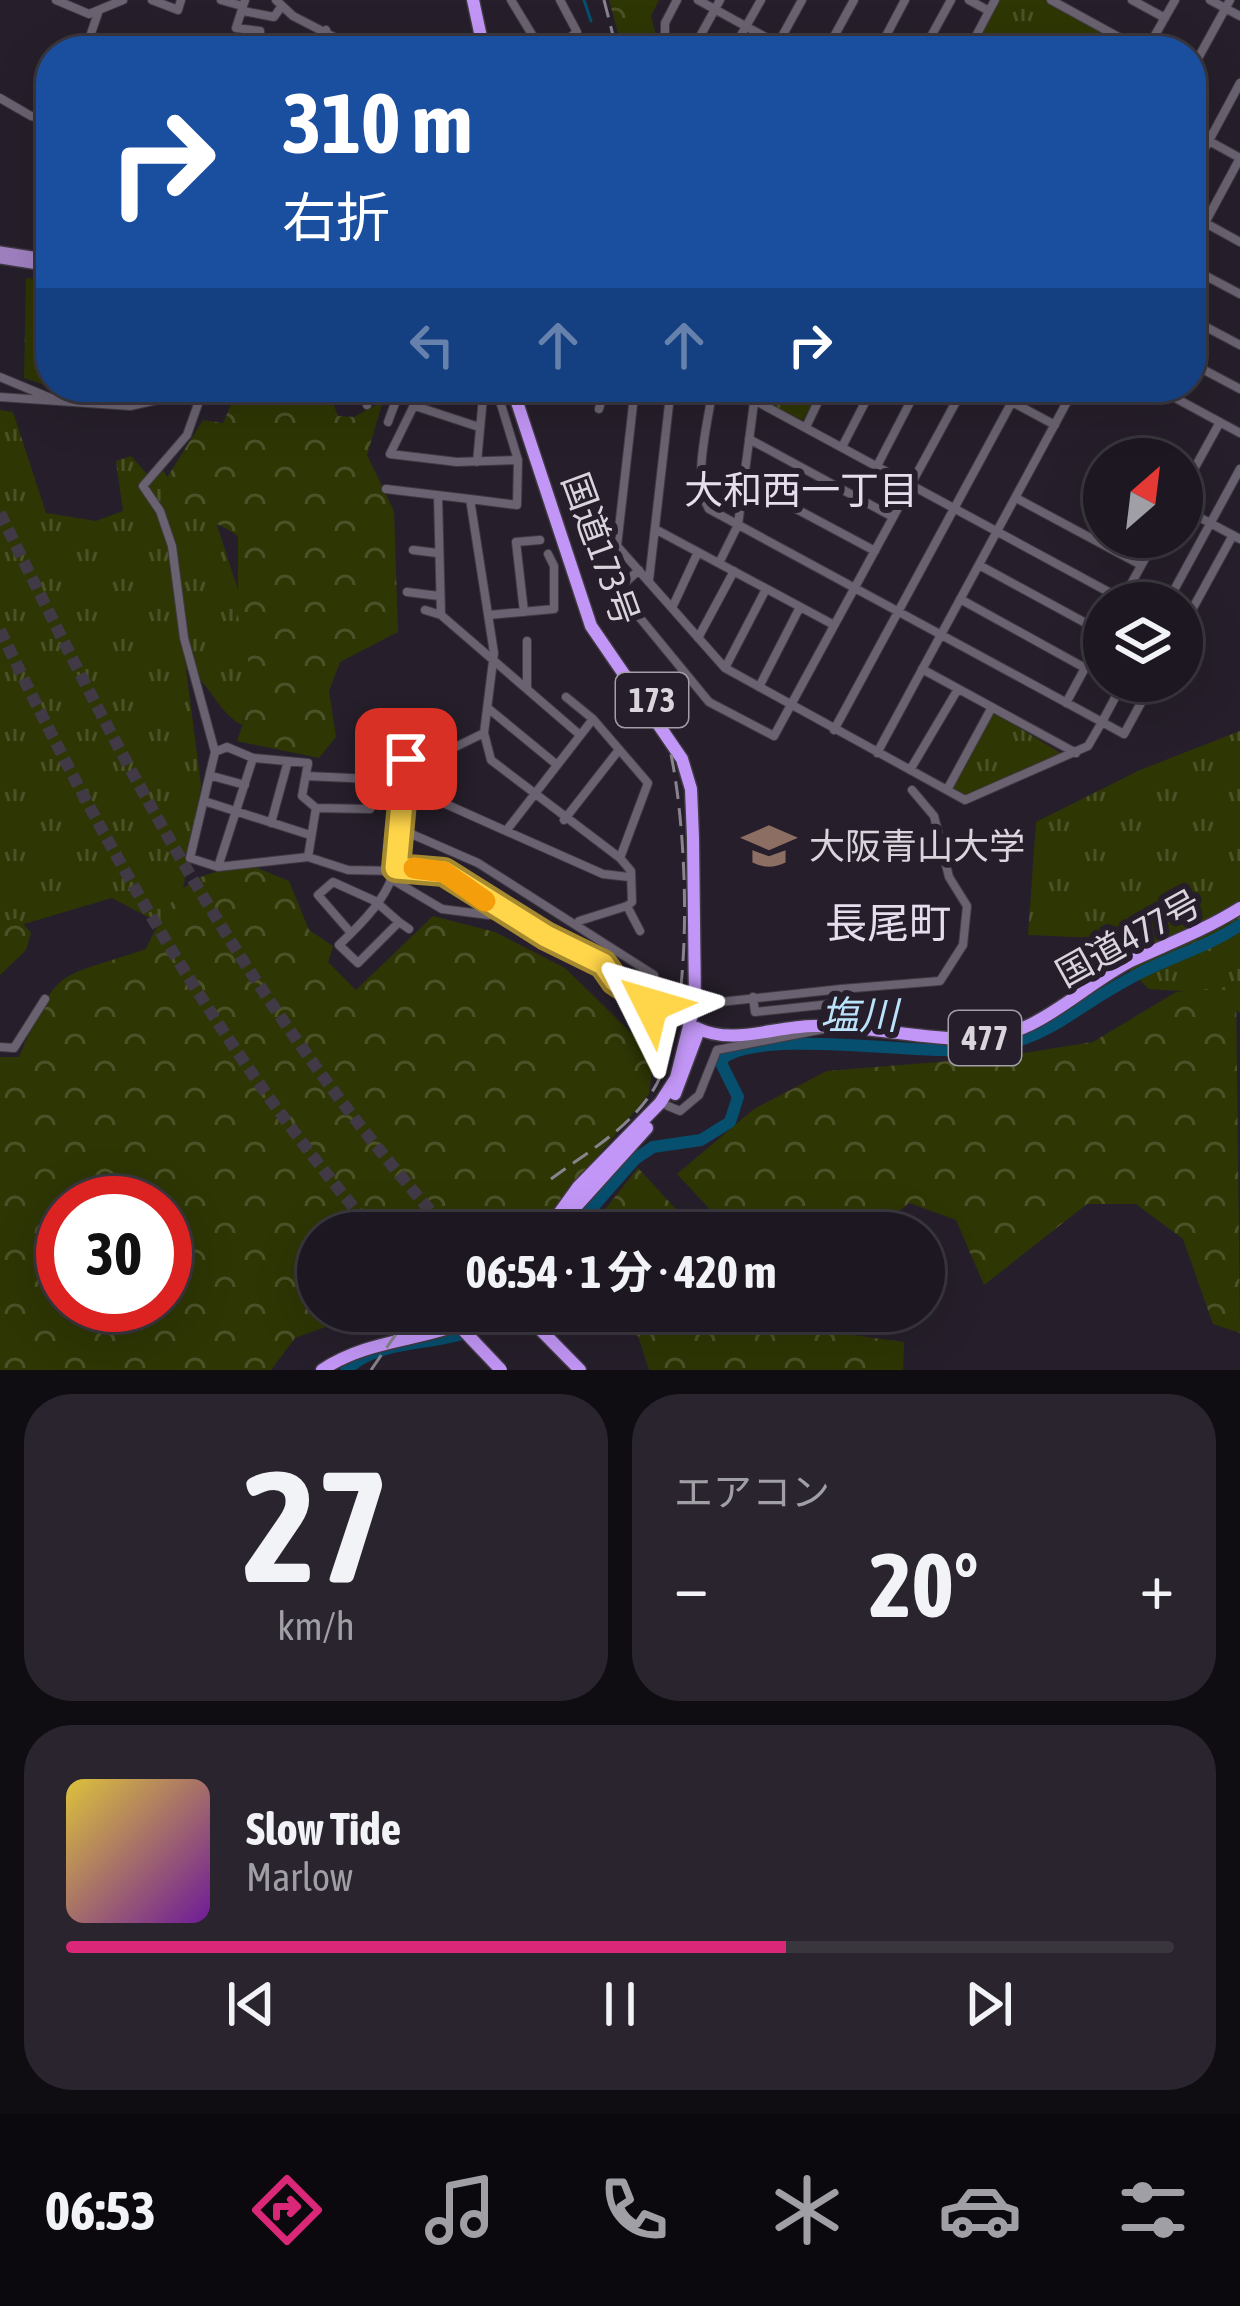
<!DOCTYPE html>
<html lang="ja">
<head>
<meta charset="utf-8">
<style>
	:root { --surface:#1c1720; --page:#29242d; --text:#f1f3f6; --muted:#a09fa5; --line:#3a363e; --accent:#db2777 }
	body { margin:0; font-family:"Asap Condensed","Noto Sans JP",sans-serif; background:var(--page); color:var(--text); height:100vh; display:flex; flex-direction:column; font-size:45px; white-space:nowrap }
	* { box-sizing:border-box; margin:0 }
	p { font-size:39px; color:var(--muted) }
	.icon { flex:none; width:66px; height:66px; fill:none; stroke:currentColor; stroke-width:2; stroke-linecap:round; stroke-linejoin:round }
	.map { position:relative; height:1370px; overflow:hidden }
	.drawer { display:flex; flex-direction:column; gap:24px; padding:24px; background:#0f0d12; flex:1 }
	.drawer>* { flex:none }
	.guide { position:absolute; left:36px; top:36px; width:1170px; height:366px; border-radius:48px; box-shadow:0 12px 48px #0002,0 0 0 3px var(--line); background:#1a4fa0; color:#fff; overflow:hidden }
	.needle { width:78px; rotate:28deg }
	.tools { position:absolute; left:1083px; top:438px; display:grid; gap:24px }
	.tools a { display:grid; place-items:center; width:120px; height:120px; border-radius:50%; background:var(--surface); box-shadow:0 12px 48px #0002,0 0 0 3px var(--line); font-size:60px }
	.speed { position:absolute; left:36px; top:1176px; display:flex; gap:24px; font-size:60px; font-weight:700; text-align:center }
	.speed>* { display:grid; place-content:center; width:156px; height:156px; border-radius:50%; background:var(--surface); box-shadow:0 12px 48px #0002,0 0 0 3px var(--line); line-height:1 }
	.speed .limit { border:18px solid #d22; background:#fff; color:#111 }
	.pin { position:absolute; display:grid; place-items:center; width:102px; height:102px; color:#fff; margin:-51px; border-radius:24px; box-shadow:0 6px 18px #0006 }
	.me { position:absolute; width:132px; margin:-66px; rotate:310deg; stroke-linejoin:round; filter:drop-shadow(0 0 9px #0008) }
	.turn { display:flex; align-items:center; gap:42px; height:252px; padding:0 48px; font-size:54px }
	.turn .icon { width:156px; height:156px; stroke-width:2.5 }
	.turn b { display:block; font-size:84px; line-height:102px }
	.lanes { display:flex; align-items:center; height:114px; padding:0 48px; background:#0003; justify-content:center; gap:60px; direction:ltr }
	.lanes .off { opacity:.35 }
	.big { font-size:90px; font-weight:700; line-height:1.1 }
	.drawer .widget { flex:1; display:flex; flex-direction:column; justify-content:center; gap:18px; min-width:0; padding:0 42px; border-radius:48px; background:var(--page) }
	.drawer .dial { align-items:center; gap:0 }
	.dial b { font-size:156px; line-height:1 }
	.song { display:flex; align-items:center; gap:36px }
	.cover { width:144px; height:144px; border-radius:18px; background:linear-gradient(135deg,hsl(50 70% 55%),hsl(280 70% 35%)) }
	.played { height:12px; border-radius:6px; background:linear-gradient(90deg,var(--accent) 65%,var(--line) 65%) }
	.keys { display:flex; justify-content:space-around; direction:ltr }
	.heat { display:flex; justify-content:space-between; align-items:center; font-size:66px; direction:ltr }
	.drawer .tiles { flex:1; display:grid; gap:24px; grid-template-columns:1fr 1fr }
	.widget:last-child { grid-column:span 2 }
	.trip { position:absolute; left:297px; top:1212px; width:648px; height:120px; border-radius:60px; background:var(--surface); box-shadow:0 12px 48px #0002,0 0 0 3px var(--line); font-weight:700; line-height:120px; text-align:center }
	.tabs { display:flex; height:192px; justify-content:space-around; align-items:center; background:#0b090d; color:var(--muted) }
	.tabs .icon { width:84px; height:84px }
	.tabs .selected { color:var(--accent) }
	.tabs b { font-size:54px; color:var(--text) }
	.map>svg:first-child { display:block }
</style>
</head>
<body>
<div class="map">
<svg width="1240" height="1370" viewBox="0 0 1240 1370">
	<defs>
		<pattern id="grass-tufts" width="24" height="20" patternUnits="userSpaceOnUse" patternTransform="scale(3)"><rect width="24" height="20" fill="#2e3604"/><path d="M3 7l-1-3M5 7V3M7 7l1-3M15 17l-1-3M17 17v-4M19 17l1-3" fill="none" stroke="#4c5228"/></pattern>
		<pattern id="forest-crowns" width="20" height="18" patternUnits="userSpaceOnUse" patternTransform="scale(3)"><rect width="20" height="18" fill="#2e3604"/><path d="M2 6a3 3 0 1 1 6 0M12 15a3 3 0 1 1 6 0" fill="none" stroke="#4c5228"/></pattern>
	</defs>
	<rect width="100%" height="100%" fill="#261f2b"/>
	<path fill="url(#grass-tufts)" d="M999,0H1045L1138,51H972Z
		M761,387H824L802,421L759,398Z
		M0,410L13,412L46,513L96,521L123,511L116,461L131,456L147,474L164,471L171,486L217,525L237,587L257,688L242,725C217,712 212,684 186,669L201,785L179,913L161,924L112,898L0,931Z
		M991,711L1064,755L964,797L949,789Z
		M1240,731V1013L1213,993L1149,989L1097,938L1028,935L1036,822L1140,770Z"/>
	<path fill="url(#forest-crowns)" fill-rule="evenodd" d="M609,0H659L651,16L657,40L653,51H623Z
		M26,278L51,281V387L24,378Z
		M239,387H327L338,416L354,417L383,401L367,455L394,511L398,632L340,662L329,691L336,737L319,758L237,741L255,690L238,616V536C208,515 193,520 161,506L163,484L203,420L223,423Z
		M250,865L289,881L309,930L333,946L328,962L356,990L433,916L495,932L565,968L654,1055L649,1094L551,1212L520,1233H318V1311H370L295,1338L271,1370H0V1057H19C59,964 55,980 146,949C176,890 181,875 250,865ZM63,1203H165V1305H63Z
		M18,918L31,933L26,950L0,975V922Z
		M1236,986L1240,1333L1213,1324L1183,1239L1136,1204H1087L984,1285L956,1220L909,1203L872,1233H732L677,1174L754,1109L827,1071L999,1057L1093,1042L1176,992Z
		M638,1168L698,1233H586Z
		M587,1311H787L815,1330L904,1342L903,1370H649L638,1336Z"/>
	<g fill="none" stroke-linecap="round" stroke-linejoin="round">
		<path stroke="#064f6f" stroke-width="3" d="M584,0L591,21"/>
		<path stroke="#064f6f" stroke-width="12" d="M570,1233L635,1159L653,1147L701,1140L730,1122L738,1097L720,1061C748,1030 893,1050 938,1050C1049,1050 1052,1018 1140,973C1173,956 1209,946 1240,925
			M346,1370C388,1330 459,1354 504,1311"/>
		<path stroke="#413a46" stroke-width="12" stroke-dasharray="12 6" stroke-linecap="butt" d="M0,513C131,781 249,1008 450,1233
			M0,630C103,845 219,1050 375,1233"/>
		<g stroke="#403a43" stroke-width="10">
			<path id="minor" d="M56,0L89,14L123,0
				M152,0L178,10L181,0
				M221,0L242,6
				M245,0L236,28L260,31L261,51
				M276,0L293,16L361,51
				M511,0L542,51
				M698,0L791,51
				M969,0L989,11
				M1051,0L1144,51
				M1132,0L1165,18
				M1210,0L1240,16
				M243,11L274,17L281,7
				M85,51L98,13
				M305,51L326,30
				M553,51L577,32L560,0
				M665,51V23L677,0
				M692,51L720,0
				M732,51L761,0
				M774,51L802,0
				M826,51L854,0
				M878,51L905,0
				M923,51L951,0
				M968,51L995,0
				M1146,51L1175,0
				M1191,71L1230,0
				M0,98L31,116L51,120
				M1191,131L1240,158
				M1191,174L1240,83
				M1191,215L1240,242
				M1205,223L1240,158
				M1191,268L1240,294
				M1191,319L1240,345
				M1191,363L1240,389
				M0,377L53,399
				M365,387L367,405
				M423,387L390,454L457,462L518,460L517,505L470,499L494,653L484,733L491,760L620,858
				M635,387L617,546L725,668L965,800L1088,746L1102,722L1124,734L1153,681
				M655,387L754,400L1129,603
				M713,387C709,419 691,481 709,509L1102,722L1124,681
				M1155,387L1240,433
				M496,388L518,460
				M203,390L187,435L143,486L160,511L172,546L184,638L215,752
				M0,397L130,406L215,387
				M1012,402L1055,425
				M415,406L479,427
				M599,409L605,387
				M388,422L401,387
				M806,427L825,387
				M749,439L893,517
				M842,447L873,387
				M477,462L483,397L504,387
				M877,466L918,387
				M744,481L875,551
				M386,489L470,499
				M1182,491L1220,422
				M438,496L441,615
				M1016,498L1141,565
				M1182,508L1240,539
				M655,529L834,625
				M413,550L437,553
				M719,563L738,525L756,387
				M979,565L1104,633
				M639,570L617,590L709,702L774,736L964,387
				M649,580L671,387
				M407,592L439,596
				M960,599L1085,668
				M1121,602L1157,537
				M1167,603L1240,469
				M672,608L698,552
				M425,610L441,615L580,735
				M524,612L516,542L540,540
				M489,615L554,609V566L548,554
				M1182,628L1233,535
				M698,638L734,571
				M725,668L766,589
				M922,669L1076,753
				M759,687L800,607
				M527,688V641
				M566,697L593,719
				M1066,703L1104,633
				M489,709L556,764
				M834,730L1020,387
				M877,753L1075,387
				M253,758L227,747L215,752L190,858L218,867L308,857
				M910,770L958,689
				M212,776L245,785
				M306,776L372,779L370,809L316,808
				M372,779L402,781C399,867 404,884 339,945L358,963L399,922L409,929
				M402,781L406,759L437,756L484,733
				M947,790L992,707
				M402,793L430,797L506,831L593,719L648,783L620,858L631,871L632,902L627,906L640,931
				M207,802L310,835
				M564,820L618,751
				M271,823L288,761
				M400,829L478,863L654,975L612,974
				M506,831L603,874L629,877
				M218,867L253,758L308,763L302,796L316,808L308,857L348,870L444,872L496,907L603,964L615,981L651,1005L689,1021
				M393,880L442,909L489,915L496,907
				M579,921L627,906
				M351,933L318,895L333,882L375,901L399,922
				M841,989L940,981L963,945L967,906L949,877L934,816L912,790
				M702,1004L841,989L840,1003L755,1012L753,997
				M0,1047L14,1048L45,999
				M668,1106L680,1111L699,1095L717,1050L824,1029"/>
		</g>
		<g stroke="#403a43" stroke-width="12">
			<path id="major" d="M0,251L51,259
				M0,259L51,267"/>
		</g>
		<g stroke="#403a43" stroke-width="15">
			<path id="highway" d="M473,0L484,51
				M512,387L591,626L682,759L691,789L693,838L695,1002L676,1078L660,1103L578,1187L545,1233
				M697,1028C733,1046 775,1026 814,1026C866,1025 918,1039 970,1039C1038,1039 1077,988 1133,960C1170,943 1205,930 1240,908
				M675,1094L699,1030
				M564,1220L647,1128
				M522,1311L580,1370
				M322,1370C376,1334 439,1343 483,1311"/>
		</g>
		<use href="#minor" stroke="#6a6270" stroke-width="8"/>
		<use href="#major" stroke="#9f81c0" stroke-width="9"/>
		<use href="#highway" stroke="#c296f6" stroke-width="12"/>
		<path stroke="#89838d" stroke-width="3" stroke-dasharray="18 9" stroke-linecap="butt" d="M604,0L617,51
			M551,1179C586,1153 625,1131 650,1095C697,1029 688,830 670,750
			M371,1370L412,1311"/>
		<g stroke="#403a43" stroke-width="15" stroke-linecap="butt">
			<path id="highway-bridge" d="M445,1311L501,1370"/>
		</g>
		<use href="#highway-bridge" stroke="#c296f6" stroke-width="12"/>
	</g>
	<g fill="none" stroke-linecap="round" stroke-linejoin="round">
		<g stroke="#a68a30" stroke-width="30">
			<path id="route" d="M406,759L396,868L444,872L546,936L603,964L615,981L651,1005"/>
		</g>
		<use href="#route" stroke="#ffd54a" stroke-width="21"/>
		<path stroke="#f59e0b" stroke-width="21" d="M414,868L444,872L485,901"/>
	</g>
	<defs>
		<g id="university-bare" transform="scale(4.14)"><path d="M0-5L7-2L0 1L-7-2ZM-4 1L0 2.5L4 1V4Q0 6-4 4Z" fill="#8d6e63" stroke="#261f2b" stroke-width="2.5" paint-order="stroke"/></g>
	</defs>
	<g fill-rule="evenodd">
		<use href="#university-bare" x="769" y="846"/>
	</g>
	<g text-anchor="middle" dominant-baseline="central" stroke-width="12" stroke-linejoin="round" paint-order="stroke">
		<g fill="#261f2b" stroke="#a49ea8" stroke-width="3">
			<rect x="616" y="673" width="72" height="54" rx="9"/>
			<rect x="949" y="1011" width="72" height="54" rx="9"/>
		</g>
		<g font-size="33" font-weight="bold" fill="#dad5dd">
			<text x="652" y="700">173</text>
			<text x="985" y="1038">477</text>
		</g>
		<g font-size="36" fill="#dad5dd" stroke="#261f2b">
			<text transform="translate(601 549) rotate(70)">国道173号</text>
			<text transform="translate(1128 938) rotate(-29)">国道477号</text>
		</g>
		<g font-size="36" fill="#dad5dd" stroke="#261f2b" text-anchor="start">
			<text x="809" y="846">大阪青山大学</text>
		</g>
		<g font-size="39" fill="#e6dded" stroke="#261f2b">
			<text x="801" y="490">大和西一丁目</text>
		</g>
		<g font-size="39" font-style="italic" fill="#bbe3fc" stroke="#261f2b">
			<text x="859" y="1015">塩川</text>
		</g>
		<g font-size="42" fill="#e6dded" stroke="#261f2b">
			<text x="888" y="923">長尾町</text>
		</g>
	</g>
</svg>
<div class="tools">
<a><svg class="needle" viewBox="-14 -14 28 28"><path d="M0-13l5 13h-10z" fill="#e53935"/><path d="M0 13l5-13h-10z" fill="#a09fa5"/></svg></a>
<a><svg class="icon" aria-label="layers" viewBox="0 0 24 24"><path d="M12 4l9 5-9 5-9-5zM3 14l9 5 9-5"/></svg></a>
</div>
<div class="speed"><div class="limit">30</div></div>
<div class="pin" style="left:406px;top:759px;background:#d93025"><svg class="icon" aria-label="arrive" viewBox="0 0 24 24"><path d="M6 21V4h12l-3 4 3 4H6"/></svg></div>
<svg class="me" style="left:651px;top:1005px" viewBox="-20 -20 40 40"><path d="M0-17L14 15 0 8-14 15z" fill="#ffd54a" stroke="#fff" stroke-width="4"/></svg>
<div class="trip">06:54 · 1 分 · 420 m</div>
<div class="guide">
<div class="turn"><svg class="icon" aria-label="right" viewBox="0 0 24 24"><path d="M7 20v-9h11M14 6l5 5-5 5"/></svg><div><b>310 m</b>右折</div></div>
<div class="lanes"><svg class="icon off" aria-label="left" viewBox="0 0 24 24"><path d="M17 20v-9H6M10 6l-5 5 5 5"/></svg><svg class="icon off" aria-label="ahead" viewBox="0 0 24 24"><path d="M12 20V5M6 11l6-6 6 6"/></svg><svg class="icon off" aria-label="ahead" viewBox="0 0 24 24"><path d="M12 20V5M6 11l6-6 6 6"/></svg><svg class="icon" aria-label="right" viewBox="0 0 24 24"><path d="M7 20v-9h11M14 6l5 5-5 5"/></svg></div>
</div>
</div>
<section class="drawer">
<div class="tiles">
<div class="widget dial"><b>27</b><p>km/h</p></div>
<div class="widget"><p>エアコン</p>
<div class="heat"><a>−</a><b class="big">20°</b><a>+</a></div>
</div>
<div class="widget">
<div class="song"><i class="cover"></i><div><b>Slow Tide</b><p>Marlow</p></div></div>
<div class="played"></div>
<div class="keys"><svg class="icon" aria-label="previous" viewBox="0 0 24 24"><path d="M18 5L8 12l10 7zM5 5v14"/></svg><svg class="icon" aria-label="pause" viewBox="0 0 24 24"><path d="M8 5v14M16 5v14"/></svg><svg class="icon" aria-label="next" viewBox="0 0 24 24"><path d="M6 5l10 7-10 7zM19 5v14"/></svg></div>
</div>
</div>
</section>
<nav class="tabs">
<b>06:53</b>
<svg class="icon selected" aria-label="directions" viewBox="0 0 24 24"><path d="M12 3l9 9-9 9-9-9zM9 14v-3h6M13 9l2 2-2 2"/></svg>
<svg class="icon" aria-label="music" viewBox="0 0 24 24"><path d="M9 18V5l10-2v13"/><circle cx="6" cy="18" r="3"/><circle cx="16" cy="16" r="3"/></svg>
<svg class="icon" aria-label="phone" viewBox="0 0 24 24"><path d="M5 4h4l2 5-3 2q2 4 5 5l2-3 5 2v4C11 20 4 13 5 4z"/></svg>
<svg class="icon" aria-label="climate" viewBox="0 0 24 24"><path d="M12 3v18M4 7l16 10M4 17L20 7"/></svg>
<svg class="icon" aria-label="car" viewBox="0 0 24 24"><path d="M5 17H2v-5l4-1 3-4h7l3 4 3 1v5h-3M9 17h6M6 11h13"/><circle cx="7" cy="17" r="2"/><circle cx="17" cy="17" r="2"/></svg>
<svg class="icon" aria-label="filters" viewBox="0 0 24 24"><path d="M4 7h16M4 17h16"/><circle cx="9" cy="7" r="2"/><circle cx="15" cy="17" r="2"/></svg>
</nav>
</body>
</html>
